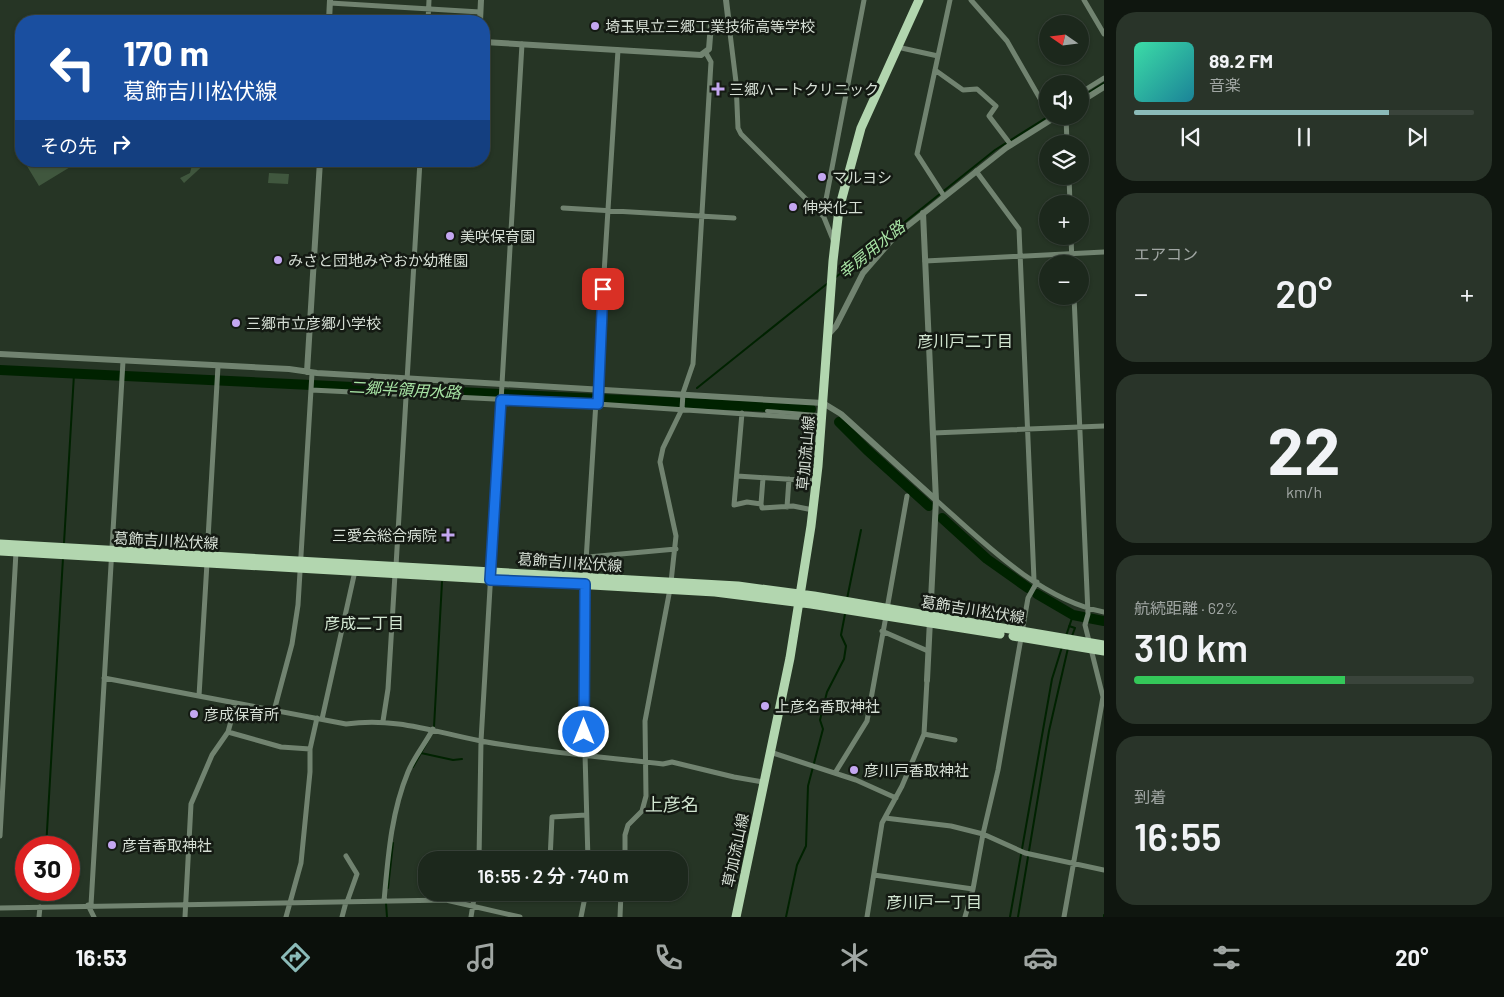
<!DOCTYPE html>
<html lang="ja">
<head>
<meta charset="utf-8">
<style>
	:root { --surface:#1c281c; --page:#293429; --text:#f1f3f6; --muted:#a0a6a3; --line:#3a443b; --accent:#8bbbb9 }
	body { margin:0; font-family:Barlow,"Noto Sans JP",sans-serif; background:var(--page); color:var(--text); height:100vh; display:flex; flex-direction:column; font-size:19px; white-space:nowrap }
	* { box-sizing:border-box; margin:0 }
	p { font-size:16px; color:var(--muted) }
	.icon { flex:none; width:28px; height:28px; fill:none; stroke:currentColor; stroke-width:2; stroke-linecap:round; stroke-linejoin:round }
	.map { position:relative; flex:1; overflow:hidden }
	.sheet { display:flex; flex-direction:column; gap:12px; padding:12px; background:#0f160f; width:400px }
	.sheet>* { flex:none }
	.banner { position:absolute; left:15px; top:15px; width:475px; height:152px; border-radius:20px; box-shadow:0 1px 4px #0004,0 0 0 1px var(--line); background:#1a4fa0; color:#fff; overflow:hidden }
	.needle { width:32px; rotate:284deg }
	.controls { position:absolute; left:1039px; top:15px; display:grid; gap:10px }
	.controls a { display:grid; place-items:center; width:50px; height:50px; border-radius:50%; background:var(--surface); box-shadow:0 1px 4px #0004,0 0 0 1px var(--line); font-size:25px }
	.speed { position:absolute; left:15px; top:836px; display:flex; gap:10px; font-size:25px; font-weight:700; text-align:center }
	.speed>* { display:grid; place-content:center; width:65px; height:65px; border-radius:50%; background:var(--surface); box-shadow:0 1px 4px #0004,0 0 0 1px var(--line); line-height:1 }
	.speed .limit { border:8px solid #d22; background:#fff; color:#111 }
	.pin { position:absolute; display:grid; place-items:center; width:42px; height:42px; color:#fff; margin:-21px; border-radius:10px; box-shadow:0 2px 8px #0006 }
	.me { position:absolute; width:55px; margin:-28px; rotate:0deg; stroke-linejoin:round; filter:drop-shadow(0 0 4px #0008) }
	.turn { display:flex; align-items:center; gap:18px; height:105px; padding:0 25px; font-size:22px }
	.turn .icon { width:65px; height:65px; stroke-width:2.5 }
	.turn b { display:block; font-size:35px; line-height:42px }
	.then { display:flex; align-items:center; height:48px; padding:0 25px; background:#0003; gap:10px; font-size:19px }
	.big { font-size:38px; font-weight:600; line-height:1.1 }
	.sheet .tile { flex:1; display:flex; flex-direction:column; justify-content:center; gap:8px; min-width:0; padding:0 18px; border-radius:20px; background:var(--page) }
	.sheet .dial { align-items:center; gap:0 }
	.dial b { font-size:65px; line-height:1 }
	.song { display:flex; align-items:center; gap:15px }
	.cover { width:60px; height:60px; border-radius:8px; background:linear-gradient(135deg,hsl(160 70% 55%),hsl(190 70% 35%)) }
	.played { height:5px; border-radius:2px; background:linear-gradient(90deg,var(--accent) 75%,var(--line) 75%) }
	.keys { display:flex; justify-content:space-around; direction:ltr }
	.heat { display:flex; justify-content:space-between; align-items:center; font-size:28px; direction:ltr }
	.charge { height:8px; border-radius:4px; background:linear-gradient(90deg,#34c759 62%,var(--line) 0) }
	.trip { position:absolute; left:418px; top:851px; width:270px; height:50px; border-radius:20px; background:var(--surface); box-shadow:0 1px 4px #0004,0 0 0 1px var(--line); font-weight:600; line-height:50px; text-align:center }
	.dock { display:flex; height:80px; justify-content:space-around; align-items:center; background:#0b100b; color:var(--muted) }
	.dock .icon { width:35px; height:35px }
	.dock .on { color:var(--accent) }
	.dock b { font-size:22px; color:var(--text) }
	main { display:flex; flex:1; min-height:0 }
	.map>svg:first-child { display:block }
</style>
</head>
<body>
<main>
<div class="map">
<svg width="1104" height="917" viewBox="0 0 1104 917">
	<rect width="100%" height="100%" fill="#263525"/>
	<path fill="#40573e" d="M24,161H80L39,186Z
		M193,161H208L184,183L180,178L190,173Z
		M269,173L289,174L288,184L268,183Z"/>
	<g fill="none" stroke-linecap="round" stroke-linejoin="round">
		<path stroke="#020" stroke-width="2" d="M1080,98L1104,83
			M836,277L995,150L1049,116
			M697,388L828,283
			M64,543L74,374
			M847,599L861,530
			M1069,626L1075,628L1072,636
			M1066,636L1073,615
			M434,727L442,582
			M421,753L453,760L462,759
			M413,767L433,732
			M46,848L63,558
			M388,888L393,843
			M43,900L44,890
			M386,903L387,917
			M786,917L797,865L806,846L808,786L823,729L820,720L827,692L844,659L846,646L841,635L845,614
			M1010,917L1052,679L1062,647
			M1018,917L1049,731L1068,648
			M1104,917V915"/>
		<path stroke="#020" stroke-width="10" d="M0,370L811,409
			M839,422L867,450L929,506
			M942,518L987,559L1028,588
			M1037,594L1073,615L1104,621"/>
		<path stroke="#718370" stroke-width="4" d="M767,411L817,415"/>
		<path stroke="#718370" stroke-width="5" d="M971,0L1007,41L1042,102L1048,97
			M1084,0L1104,34
			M330,3L480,12
			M428,21L429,0
			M729,25L736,82L738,128L741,134L824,217
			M897,47L938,56
			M935,70L963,90L977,89L996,106L989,116L1011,145
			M1080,93L1104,78
			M1066,116L1067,144
			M976,171L1019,229L1034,580
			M1069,176L1070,204
			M944,196L917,154L950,0
			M563,208L734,218
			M1071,236L1072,264
			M834,242L823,215L864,0
			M925,261L1104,252
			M311,390L597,404L822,419
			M742,413L734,505L747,502L761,504L762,508L793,506L813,510
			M933,433L1104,426
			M737,476L817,481
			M801,480L805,418
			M936,500C983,542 1040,600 1104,612
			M761,504L763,478
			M787,507L789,479
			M207,556L218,366
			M588,557L676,549
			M396,566L420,161
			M585,577L618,50
			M671,582L676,536L660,462L663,448L682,409L683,393L693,364L711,62L706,53
			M887,609L907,496
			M882,631L928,651
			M104,678L346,724C396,717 434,732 481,741C541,752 603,757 663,764L672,762L734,777L763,782
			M199,696L207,563
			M274,711L292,644L298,605L312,373
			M322,719L355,571
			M383,721L388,689L395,574
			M228,732L281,747L310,749
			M924,734L955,740
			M770,752L856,780L896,798
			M584,754L585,584
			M585,754L588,860
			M835,773L867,721L886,616
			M885,818L951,826L983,834L1025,853L1104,870
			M0,836L16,552
			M346,856L357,874L347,902
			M479,860L481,741L522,44
			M550,860L552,817L586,815
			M625,860V835L628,825L642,811L646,796L645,721L670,589
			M874,875L973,889
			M384,901C388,857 391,813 408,772C414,757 425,744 433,729
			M88,905L94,917
			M91,905L123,361
			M0,908L446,900L520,917
			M39,917L40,907
			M185,917L191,804L212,755L228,732L236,703
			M286,917L301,863L310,772V749L317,718
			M342,917L346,902
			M471,917L475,892
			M581,917L586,892
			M620,917L621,892
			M867,917L882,823L902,786L924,734L927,680
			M965,917L973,889L983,834L998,770L1028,598L1037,582
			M1064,917L1103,697L1085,625L1088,614L1074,296"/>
		<path stroke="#718370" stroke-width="6" d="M329,21L330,0
			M480,21L481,0
			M484,42L701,55L709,49L711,24L729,25L726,0
			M1080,102L1104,87
			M923,213L936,500L927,680
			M827,336L836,326L863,273L896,235L1006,148L1057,116
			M0,354L289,369L317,373L823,403L841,414L936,500
			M307,372L320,161"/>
		<path stroke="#b2d6af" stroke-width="9" d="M0,544L738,586L814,596L1104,645
			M0,551L715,592L811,604L1000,634
			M1013,636L1104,651
			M736,917L790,658L811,526L818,466L833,261L839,209L861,128L919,0"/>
	</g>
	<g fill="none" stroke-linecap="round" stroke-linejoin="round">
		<g stroke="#114b97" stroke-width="12">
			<path id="route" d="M584,732L585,584L490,580L501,400L598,404L603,289"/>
		</g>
		<use href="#route" stroke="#1a73e8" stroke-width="9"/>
	</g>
	<g fill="#c4a7f1" stroke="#141a13" stroke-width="2">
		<circle cx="595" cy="26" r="5"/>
		<path d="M715.5 81.5h5v5h5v5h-5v5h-5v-5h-5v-5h5z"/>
		<circle cx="822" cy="177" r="5"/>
		<circle cx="793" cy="207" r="5"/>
		<circle cx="450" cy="236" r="5"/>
		<circle cx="278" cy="260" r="5"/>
		<circle cx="236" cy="323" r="5"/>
		<path d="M445.5 527.5h5v5h5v5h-5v5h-5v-5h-5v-5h5z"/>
		<circle cx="765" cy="706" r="5"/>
		<circle cx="194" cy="714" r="5"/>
		<circle cx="854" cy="770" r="5"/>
		<circle cx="112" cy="845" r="5"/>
	</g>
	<g text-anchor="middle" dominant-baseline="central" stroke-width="5" stroke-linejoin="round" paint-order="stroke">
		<g font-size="15" fill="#d5ded4" stroke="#141a13" text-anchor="start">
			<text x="605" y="26">埼玉県立三郷工業技術高等学校</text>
			<text x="729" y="89">三郷ハートクリニック</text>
			<text x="832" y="177">マルヨシ</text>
			<text x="803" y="207">伸栄化工</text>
			<text x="460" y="236">美咲保育園</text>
			<text x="288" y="260">みさと団地みやおか幼稚園</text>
			<text x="246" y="323">三郷市立彦郷小学校</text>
			<text x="437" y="535" text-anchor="end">三愛会総合病院</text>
			<text x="775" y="706">上彦名香取神社</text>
			<text x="204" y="714">彦成保育所</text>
			<text x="864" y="770">彦川戸香取神社</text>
			<text x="122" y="845">彦音香取神社</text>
		</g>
		<g font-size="15" fill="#d5ded4" stroke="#141a13">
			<text transform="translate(805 453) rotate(-85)">草加流山線</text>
			<text transform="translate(166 540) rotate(3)">葛飾吉川松伏線</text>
			<text transform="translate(570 562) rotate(4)">葛飾吉川松伏線</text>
			<text transform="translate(973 609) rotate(9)">葛飾吉川松伏線</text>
			<text transform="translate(735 850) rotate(-78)">草加流山線</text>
		</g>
		<g font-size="16" font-style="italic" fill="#a8e5a5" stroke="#141a13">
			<text transform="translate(871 249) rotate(-39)">幸房用水路</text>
			<text transform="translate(405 389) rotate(3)">二郷半領用水路</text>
		</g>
		<g font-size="16" fill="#d1e5d0" stroke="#141a13">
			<text x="965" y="340">彦川戸二丁目</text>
			<text x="364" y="622">彦成二丁目</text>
			<text x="934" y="901">彦川戸一丁目</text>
		</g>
		<g font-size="18" fill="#d1e5d0" stroke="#141a13">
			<text x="672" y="804">上彦名</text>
		</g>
	</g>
</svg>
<div class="controls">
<a><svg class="needle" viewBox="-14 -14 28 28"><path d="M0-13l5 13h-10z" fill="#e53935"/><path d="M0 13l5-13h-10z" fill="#a0a6a3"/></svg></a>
<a><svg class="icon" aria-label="sound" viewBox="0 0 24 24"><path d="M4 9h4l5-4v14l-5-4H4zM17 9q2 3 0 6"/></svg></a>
<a><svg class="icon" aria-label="layers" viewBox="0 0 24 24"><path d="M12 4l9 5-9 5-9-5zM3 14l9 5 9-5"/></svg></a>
<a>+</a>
<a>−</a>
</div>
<div class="speed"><div class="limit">30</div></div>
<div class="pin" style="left:603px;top:289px;background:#d93025"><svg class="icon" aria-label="arrive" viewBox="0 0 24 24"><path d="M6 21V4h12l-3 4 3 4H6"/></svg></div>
<svg class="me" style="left:584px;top:732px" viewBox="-20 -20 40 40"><circle r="17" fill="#1a73e8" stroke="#fff" stroke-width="3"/><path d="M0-11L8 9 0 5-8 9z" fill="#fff"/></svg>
<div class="trip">16:55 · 2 分 · 740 m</div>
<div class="banner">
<div class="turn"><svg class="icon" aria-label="left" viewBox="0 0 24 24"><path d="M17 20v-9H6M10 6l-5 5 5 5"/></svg><div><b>170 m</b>葛飾吉川松伏線</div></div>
<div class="then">その先<svg class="icon" aria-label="right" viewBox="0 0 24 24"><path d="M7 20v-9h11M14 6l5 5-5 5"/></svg></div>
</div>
</div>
<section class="sheet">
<div class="tile">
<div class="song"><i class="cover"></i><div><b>89.2 FM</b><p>音楽</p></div></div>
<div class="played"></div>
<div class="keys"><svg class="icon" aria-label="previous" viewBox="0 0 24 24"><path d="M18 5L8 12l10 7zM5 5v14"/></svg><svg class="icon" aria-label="pause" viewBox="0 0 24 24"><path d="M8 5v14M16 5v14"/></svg><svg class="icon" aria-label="next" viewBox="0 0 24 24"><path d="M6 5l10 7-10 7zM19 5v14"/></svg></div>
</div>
<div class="tile"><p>エアコン</p>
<div class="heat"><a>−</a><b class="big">20°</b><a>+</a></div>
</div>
<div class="tile dial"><b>22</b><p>km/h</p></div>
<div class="tile"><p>航続距離 · 62%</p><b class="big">310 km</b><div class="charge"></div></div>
<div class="tile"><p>到着</p><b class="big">16:55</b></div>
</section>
</main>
<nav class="dock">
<b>16:53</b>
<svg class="icon on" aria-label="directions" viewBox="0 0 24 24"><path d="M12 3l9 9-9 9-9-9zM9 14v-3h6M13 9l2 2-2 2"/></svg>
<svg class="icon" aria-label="music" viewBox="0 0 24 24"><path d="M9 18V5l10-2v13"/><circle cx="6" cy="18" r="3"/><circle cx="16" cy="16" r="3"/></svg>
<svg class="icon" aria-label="phone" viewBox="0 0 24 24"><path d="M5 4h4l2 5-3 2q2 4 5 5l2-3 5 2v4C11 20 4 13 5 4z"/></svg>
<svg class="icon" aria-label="climate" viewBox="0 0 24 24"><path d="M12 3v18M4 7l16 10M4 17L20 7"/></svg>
<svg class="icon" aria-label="car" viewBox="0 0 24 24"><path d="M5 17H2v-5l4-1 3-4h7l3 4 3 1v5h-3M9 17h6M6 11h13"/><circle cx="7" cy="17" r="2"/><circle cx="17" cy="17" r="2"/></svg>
<svg class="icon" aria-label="filters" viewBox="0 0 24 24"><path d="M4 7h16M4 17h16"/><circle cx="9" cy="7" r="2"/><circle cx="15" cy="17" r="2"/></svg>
<b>20°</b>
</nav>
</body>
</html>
